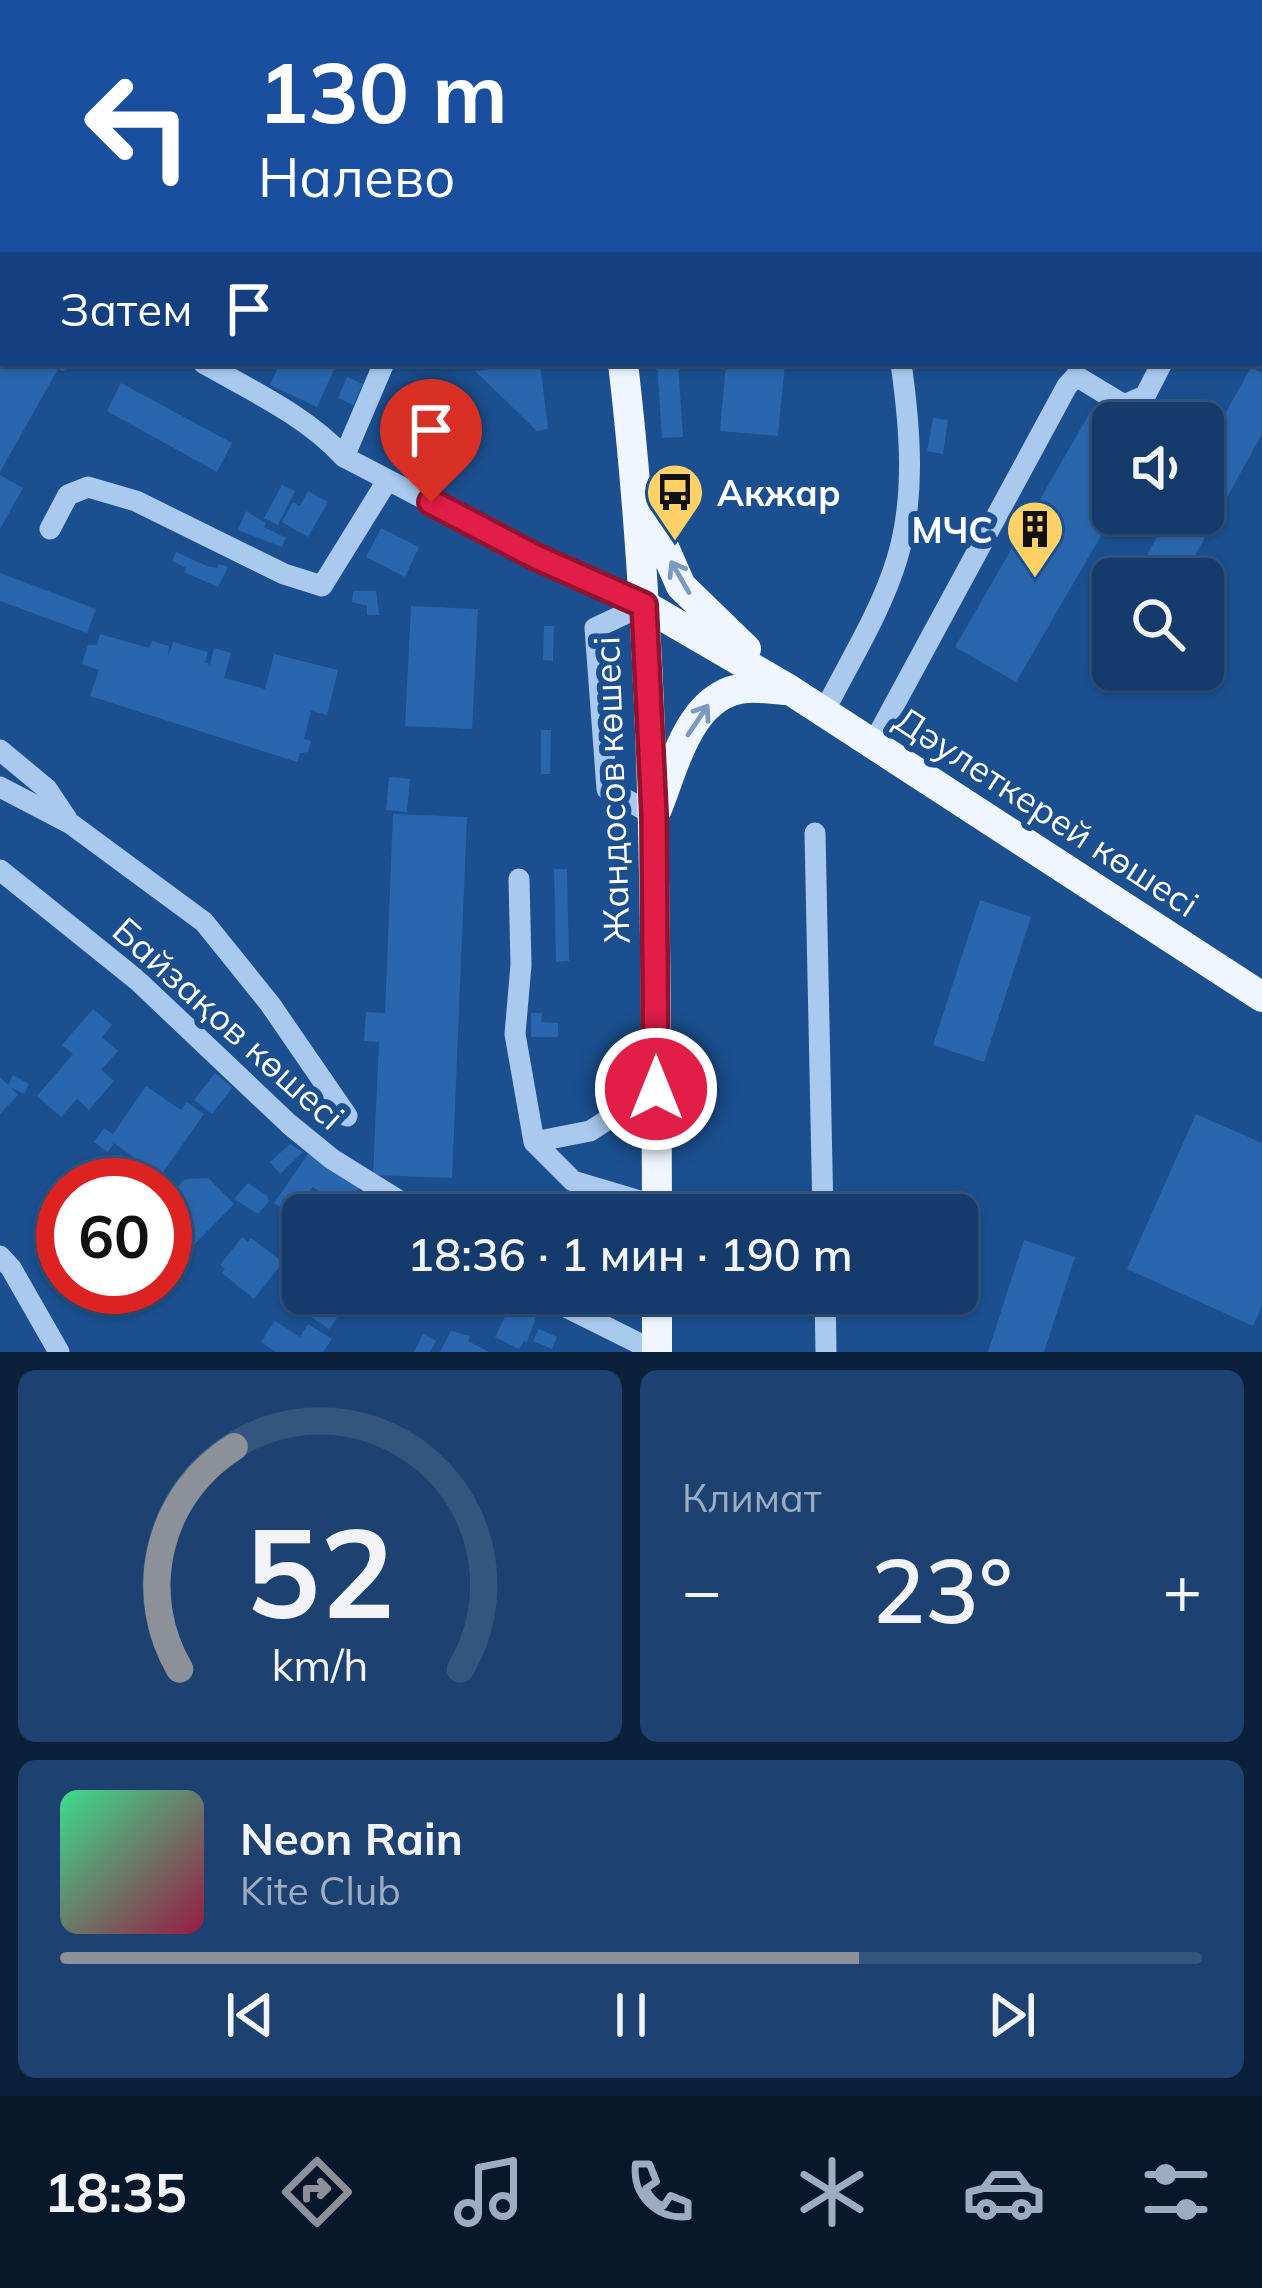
<!DOCTYPE html>
<html lang="ru">
<head>
<meta charset="utf-8">
<style>
	:root { --surface:#143b6b; --page:#1d4271; --text:#f1f3f6; --muted:#9dadc1; --line:#33557e; --accent:#8c9099 }
	body { margin:0; font-family:Mulish,sans-serif; background:var(--page); color:var(--text); height:100vh; display:flex; flex-direction:column; font-size:45px; white-space:nowrap }
	* { box-sizing:border-box; margin:0 }
	p { font-size:39px; color:var(--muted) }
	.icon { flex:none; width:66px; height:66px; fill:none; stroke:currentColor; stroke-width:2; stroke-linecap:round; stroke-linejoin:round }
	.map { position:relative; height:1352px; overflow:hidden }
	.panel { display:flex; flex-direction:column; gap:18px; padding:18px; background:#0b203b; flex:1 }
	.panel>* { flex:none }
	.top-card { position:absolute; left:0px; top:0px; width:1263px; height:366px; box-shadow:0 3px 9px #0004,0 0 0 3px var(--line); background:#1a4fa0; color:#fff; overflow:hidden }
	.fabs { position:absolute; left:1092px; top:402px; display:grid; gap:24px }
	.fabs a { display:grid; place-items:center; width:132px; height:132px; border-radius:18px; background:var(--surface); box-shadow:0 3px 9px #0004,0 0 0 3px var(--line); font-size:60px }
	.speed { position:absolute; left:36px; top:1158px; display:flex; gap:24px; font-size:60px; font-weight:700; text-align:center }
	.speed>* { display:grid; place-content:center; width:156px; height:156px; border-radius:50%; background:var(--surface); box-shadow:0 3px 9px #0004,0 0 0 3px var(--line); line-height:1 }
	.speed .limit { border:18px solid #d22; background:#fff; color:#111 }
	.pin { position:absolute; display:grid; place-items:center; width:102px; height:102px; color:#fff; margin:-123px -51px; border-radius:50% 50% 50% 0; rotate:-45deg; box-shadow:0 0 12px #0007 }
	.pin .icon { rotate:45deg }
	.me { position:absolute; width:132px; margin:-66px; rotate:0deg; stroke-linejoin:round; filter:drop-shadow(0 0 9px #0008) }
	.turn { display:flex; align-items:center; gap:42px; height:252px; padding:0 60px; font-size:54px }
	.turn .icon { width:156px; height:156px; stroke-width:2.5 }
	.turn b { display:block; font-size:84px; line-height:102px }
	.then { display:flex; align-items:center; height:114px; padding:0 60px; background:#0003; gap:24px; font-size:45px }
	.big { font-size:90px; font-weight:600; line-height:1.1 }
	.panel .widget { flex:1; display:flex; flex-direction:column; justify-content:center; gap:18px; min-width:0; padding:0 42px; border-radius:18px; background:var(--page) }
	.panel .dial { align-items:center; gap:0 }
	.dial svg { height:312px; overflow:visible; fill:none; stroke:var(--line); stroke-width:7; stroke-linecap:round; text-anchor:middle }
	.dial text { fill:var(--text); stroke:none }
	.song { display:flex; align-items:center; gap:36px }
	.cover { width:144px; height:144px; border-radius:18px; background:linear-gradient(135deg,hsl(150 70% 55%),hsl(340 70% 35%)) }
	.played { height:12px; border-radius:6px; background:linear-gradient(90deg,var(--accent) 70%,var(--line) 70%) }
	.keys { display:flex; justify-content:space-around; direction:ltr }
	.heat { display:flex; justify-content:space-between; align-items:center; font-size:66px; direction:ltr }
	.panel .tiles { flex:1; display:grid; gap:18px; grid-template-columns:1fr 1fr }
	.widget:last-child { grid-column:span 2 }
	.trip { position:absolute; left:282px; top:1194px; width:696px; height:120px; border-radius:18px; background:var(--surface); box-shadow:0 3px 9px #0004,0 0 0 3px var(--line); font-weight:600; line-height:120px; text-align:center }
	.menu { display:flex; height:192px; justify-content:space-around; align-items:center; background:#08182b; color:var(--muted) }
	.menu .icon { width:84px; height:84px }
	.menu .current { color:var(--accent) }
	.menu b { font-size:54px; color:var(--text) }
	.map>svg:first-child { display:block }
</style>
</head>
<body>
<div class="map">
<svg width="1262" height="1352" viewBox="0 0 1262 1352">
	<rect width="100%" height="100%" fill="#1b4f8f"/>
	<path fill="#2a66ad" d="M0,363H73L64,371L58,369L0,472Z
		M280,363H337L317,407L270,385Z
		M540,363L548,429L537,431L475,371Z
		M657,363H678L683,437L662,438Z
		M726,363H785L778,436L720,431Z
		M1251,367L1262,373V434L1182,579H1134L1170,513H1203V454Z
		M347,377L363,384L353,405L338,398Z
		M121,383L232,443L217,472L107,411Z
		M1092,409L1113,421V515L1016,682L955,647Z
		M933,418L948,420L943,454L927,451Z
		M0,475L23,488L0,529Z
		M282,485L295,491L278,525L264,518Z
		M308,491L328,502L308,537L282,522L293,502L300,506Z
		M246,511L266,523L264,527L286,538L282,547L238,530Z
		M381,528L419,547L405,577L366,557Z
		M176,552L207,566L217,568L219,564L228,567L218,587L184,572L186,568L172,561Z
		M0,573L96,609L87,633L0,601Z
		M353,591H376L379,615H367V606L352,602Z
		M411,606L478,609L472,729L405,726Z
		M544,626H554L553,661L543,660Z
		M100,634L149,648L152,641L169,646L168,657L173,642L208,652L205,662L210,665L214,648L231,653L224,678L265,689L274,654L338,670L327,715L311,711L304,739L311,741L308,752L300,753L297,762L90,696L99,670L82,664L88,645H97Z
		M541,730H551L550,774H541Z
		M389,777L410,779L407,812L386,810Z
		M393,814L467,817L452,1178L373,1175L379,1042L364,1041L366,1012L385,1013Z
		M554,869H567L569,961L556,962Z
		M980,900L1031,917L984,1062L933,1045Z
		M93,1009L112,1025L102,1037L118,1051L101,1070L114,1081L89,1110L77,1099L61,1117L37,1096L73,1054L62,1045Z
		M531,1013H542L541,1022L558,1023V1037H531Z
		M215,1073L232,1088L212,1114L194,1100Z
		M13,1075L29,1084L24,1094L10,1087L18,1095L0,1114V1077L8,1085Z
		M146,1086L181,1110L187,1102L204,1114L154,1185H126L138,1168L136,1159L114,1143L108,1152L94,1142L104,1128L113,1134Z
		M1196,1114L1262,1143V1306L1253,1326L1127,1269Z
		M290,1144L303,1152L280,1174L270,1162Z
		M310,1151L360,1187L348,1203L339,1197L335,1203L313,1187L293,1215L274,1203Z
		M208,1178L234,1204L192,1247L165,1220V1200L185,1179Z
		M248,1183L267,1196L269,1201L258,1214L234,1199Z
		M242,1237L248,1242L251,1238L283,1262L254,1299L222,1273L225,1269L220,1265Z
		M1024,1240L1075,1257L1044,1352H988Z
		M165,1245L182,1256L173,1270L165,1264Z
		M303,1268V1293H354L329,1329L289,1302L294,1295L288,1291Z
		M515,1297L539,1309L527,1342L524,1341L519,1349L495,1337Z
		M275,1321L300,1337L308,1324L332,1339L323,1352H276L261,1342Z
		M539,1329L557,1337L552,1349L533,1341Z
		M451,1331L470,1336L468,1341L489,1352H440Z
		M423,1334L436,1341L430,1352H414Z"/>
	<g fill="none" stroke-linecap="round" stroke-linejoin="round">
		<path stroke="#a9c9ee" stroke-width="21" d="M543,0L551,3
			M93,3L96,0
			M298,3V0
			M0,31L3,34
			M0,145H3
			M0,298L3,299
			M203,363C252,391 305,415 344,457
			M384,363L344,457L536,557L644,605
			M50,529L68,495L88,487L136,501L284,574L322,586L387,481
			M644,605L595,628L607,789L654,815
			M824,712C849,662 881,612 897,559C916,497 910,427 901,363
			M873,744L1067,386L1076,376L1124,405L1145,396L1162,363
			M0,750L47,789L67,819
			M0,787L71,824L204,922L270,1004L347,1116
			M815,833L823,1215
			M0,870L137,980L289,1124L332,1159L422,1215
			M519,879L521,965L515,1034L534,1142L573,1181L657,1206
			M534,1142L590,1131L656,1089
			M0,1256L11,1268L59,1352
			M538,1293L656,1352
			M825,1293L826,1352"/>
		<path stroke="#f0f6ff" stroke-width="30" d="M580,0V3
			M623,363C656,646 656,931 657,1215
			M645,504L681,586L746,649
			M644,605L790,690L1262,997
			M657,809C675,765 690,692 747,688C759,687 772,689 784,690
			M657,1293V1352"/>
	</g>
	<defs><path id="oneway-shaft" d="M-6 0H5M1.5-3L5.5 0L1.5 3" fill="none" stroke-width="1.6" stroke-linecap="round" stroke-linejoin="round" transform="scale(3)"/></defs>
	<g stroke="#7b9ac1">
		<use href="#oneway-shaft" transform="translate(680 577) rotate(-120)"/>
		<use href="#oneway-shaft" transform="translate(698 720) rotate(-56)"/>
	</g>
	<g fill="none" stroke-linecap="round" stroke-linejoin="round">
		<g stroke="#92132f" stroke-width="30">
			<path id="route" d="M431,502L536,557L644,605L654,815L656,1089"/>
		</g>
		<use href="#route" stroke="#e11d48" stroke-width="21"/>
	</g>
	<defs>
		<g id="bus-pin" transform="scale(3)"><path d="M0 17L-7.5 6A9.5 9.5 0 1 1 7.5 6Z" fill="#ffd166" stroke="#1b4f8f"/><path d="M-5-6H5V4H4V6H2V4H-2V6H-4V4H-5ZM-3.5-4V0h7V-4ZM-3.5 1.2v1.5H-2V1.2ZM2 1.2v1.5H3.5V1.2Z" fill="#111"/></g>
		<g id="building-pin" transform="scale(3)"><path d="M0 17L-7.5 6A9.5 9.5 0 1 1 7.5 6Z" fill="#ffd166" stroke="#1b4f8f"/><path d="M-4-6H4V6H1V3H-1V6H-4ZM-2.5-4.3h1.7v1.8h-1.7ZM.8-4.3h1.7v1.8H.8ZM-2.5-1h1.7V.8h-1.7ZM.8-1h1.7V.8H.8Z" fill="#111"/></g>
	</defs>
	<g fill-rule="evenodd">
		<use href="#bus-pin" x="675" y="492"/>
		<use href="#building-pin" x="1035" y="529"/>
	</g>
	<g text-anchor="middle" dominant-baseline="central" stroke-width="12" stroke-linejoin="round" paint-order="stroke">
		<g font-size="36" font-weight="bold" fill="#fff" stroke="#1b4f8f" text-anchor="start">
			<text x="717" y="492">Акжар</text>
			<text x="993" y="529" text-anchor="end">МЧС</text>
		</g>
		<g font-size="36" fill="#fff" stroke="#1b4f8f">
			<text transform="translate(611 790) rotate(-92)">Жандосов көшесі</text>
			<text transform="translate(1047 811) rotate(33)">Дәулеткерей көшесі</text>
			<text transform="translate(229 1023) rotate(42)">Байзақов көшесі</text>
		</g>
	</g>
</svg>
<div class="fabs">
<a><svg class="icon" aria-label="sound" viewBox="0 0 24 24"><path d="M4 9h4l5-4v14l-5-4H4zM17 9q2 3 0 6"/></svg></a>
<a><svg class="icon" aria-label="search" viewBox="0 0 24 24"><circle cx="10" cy="10" r="6"/><path d="M15 15l6 6"/></svg></a>
</div>
<div class="speed"><div class="limit">60</div></div>
<div class="pin" style="left:431px;top:502px;background:#d93025"><svg class="icon" aria-label="arrive" viewBox="0 0 24 24"><path d="M6 21V4h12l-3 4 3 4H6"/></svg></div>
<svg class="me" style="left:656px;top:1089px" viewBox="-20 -20 40 40"><circle r="17" fill="#e11d48" stroke="#fff" stroke-width="3"/><path d="M0-11L8 9 0 5-8 9z" fill="#fff"/></svg>
<div class="trip">18:36 · 1 мин · 190 m</div>
<div class="top-card">
<div class="turn"><svg class="icon" aria-label="left" viewBox="0 0 24 24"><path d="M17 20v-9H6M10 6l-5 5 5 5"/></svg><div><b>130 m</b>Налево</div></div>
<div class="then">Затем<svg class="icon" aria-label="arrive" viewBox="0 0 24 24"><path d="M6 21V4h12l-3 4 3 4H6"/></svg></div>
</div>
</div>
<section class="panel">
<div class="tiles">
<div class="widget dial"><svg viewBox="0 0 100 80">
<path d="M14 69A42 42 0 1 1 86 69"/>
<path d="M14 69A42 42 0 0 1 28 12" stroke="#8c9099"/>
<text x="50" y="56" font-size="32" font-weight="700">52</text>
<text x="50" y="72" font-size="11">km/h</text>
</svg></div>
<div class="widget"><p>Климат</p>
<div class="heat"><a>−</a><b class="big">23°</b><a>+</a></div>
</div>
<div class="widget">
<div class="song"><i class="cover"></i><div><b>Neon Rain</b><p>Kite Club</p></div></div>
<div class="played"></div>
<div class="keys"><svg class="icon" aria-label="previous" viewBox="0 0 24 24"><path d="M18 5L8 12l10 7zM5 5v14"/></svg><svg class="icon" aria-label="pause" viewBox="0 0 24 24"><path d="M8 5v14M16 5v14"/></svg><svg class="icon" aria-label="next" viewBox="0 0 24 24"><path d="M6 5l10 7-10 7zM19 5v14"/></svg></div>
</div>
</div>
</section>
<nav class="menu">
<b>18:35</b>
<svg class="icon current" aria-label="directions" viewBox="0 0 24 24"><path d="M12 3l9 9-9 9-9-9zM9 14v-3h6M13 9l2 2-2 2"/></svg>
<svg class="icon" aria-label="music" viewBox="0 0 24 24"><path d="M9 18V5l10-2v13"/><circle cx="6" cy="18" r="3"/><circle cx="16" cy="16" r="3"/></svg>
<svg class="icon" aria-label="phone" viewBox="0 0 24 24"><path d="M5 4h4l2 5-3 2q2 4 5 5l2-3 5 2v4C11 20 4 13 5 4z"/></svg>
<svg class="icon" aria-label="climate" viewBox="0 0 24 24"><path d="M12 3v18M4 7l16 10M4 17L20 7"/></svg>
<svg class="icon" aria-label="car" viewBox="0 0 24 24"><path d="M5 17H2v-5l4-1 3-4h7l3 4 3 1v5h-3M9 17h6M6 11h13"/><circle cx="7" cy="17" r="2"/><circle cx="17" cy="17" r="2"/></svg>
<svg class="icon" aria-label="filters" viewBox="0 0 24 24"><path d="M4 7h16M4 17h16"/><circle cx="9" cy="7" r="2"/><circle cx="15" cy="17" r="2"/></svg>
</nav>
</body>
</html>
